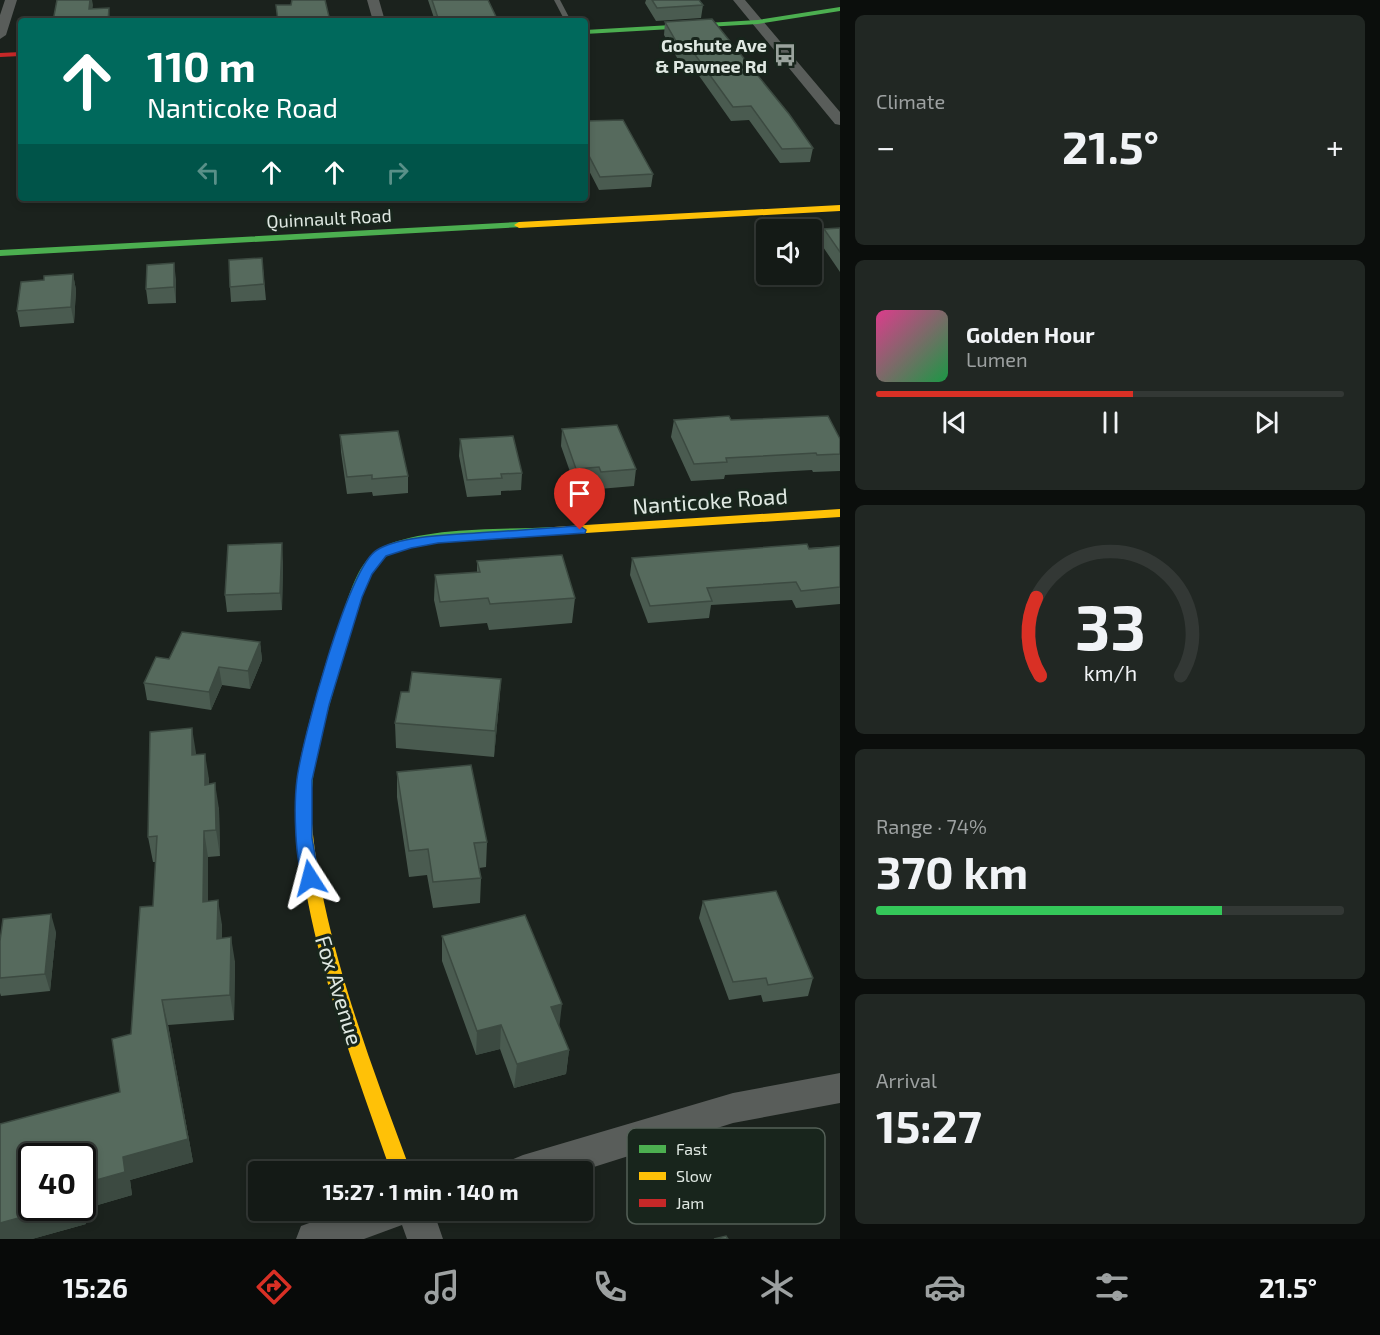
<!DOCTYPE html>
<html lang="en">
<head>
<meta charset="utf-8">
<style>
	:root { --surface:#141a16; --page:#212723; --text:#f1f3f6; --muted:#9da1a1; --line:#333835; --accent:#d93025 }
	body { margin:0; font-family:"Exo 2",sans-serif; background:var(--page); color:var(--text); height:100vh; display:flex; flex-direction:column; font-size:22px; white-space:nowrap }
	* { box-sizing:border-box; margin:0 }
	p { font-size:20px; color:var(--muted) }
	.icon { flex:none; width:33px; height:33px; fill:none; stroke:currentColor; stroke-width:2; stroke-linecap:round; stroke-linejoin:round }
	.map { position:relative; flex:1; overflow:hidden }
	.sheet { display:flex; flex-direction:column; gap:15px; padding:15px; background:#0b0e0c; width:540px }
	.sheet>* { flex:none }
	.banner { position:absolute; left:18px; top:18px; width:570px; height:183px; border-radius:6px; box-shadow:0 3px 9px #0003,0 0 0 2px var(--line); background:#00695c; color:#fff; overflow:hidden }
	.fabs { position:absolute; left:756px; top:219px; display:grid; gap:12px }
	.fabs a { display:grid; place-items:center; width:66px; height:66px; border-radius:6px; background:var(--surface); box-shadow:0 3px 9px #0003,0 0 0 2px var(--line); font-size:30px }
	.speed { position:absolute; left:18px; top:1143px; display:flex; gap:12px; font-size:30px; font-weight:700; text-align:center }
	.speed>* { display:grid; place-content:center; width:78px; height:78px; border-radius:50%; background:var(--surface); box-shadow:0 3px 9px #0003,0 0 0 2px var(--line); line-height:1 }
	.speed .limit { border:3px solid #111; border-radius:9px; background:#fff; color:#111 }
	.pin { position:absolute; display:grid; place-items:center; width:51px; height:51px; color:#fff; margin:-62px -26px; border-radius:50% 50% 50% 0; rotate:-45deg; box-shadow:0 0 6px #0007 }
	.pin .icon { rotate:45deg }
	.me { position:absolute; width:66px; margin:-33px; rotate:351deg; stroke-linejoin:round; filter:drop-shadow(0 0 4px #0008) }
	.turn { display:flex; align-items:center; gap:21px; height:126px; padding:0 30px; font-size:27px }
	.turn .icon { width:78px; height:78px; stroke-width:2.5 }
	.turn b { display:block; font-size:42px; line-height:51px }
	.lanes { display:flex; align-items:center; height:57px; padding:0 30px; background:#0003; justify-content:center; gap:30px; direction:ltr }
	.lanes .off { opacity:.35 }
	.big { font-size:45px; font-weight:700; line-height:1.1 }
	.sheet .tile { flex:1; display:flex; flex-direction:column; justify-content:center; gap:9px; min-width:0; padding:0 21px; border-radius:9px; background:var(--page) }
	.sheet .dial { align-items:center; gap:0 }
	.dial svg { height:156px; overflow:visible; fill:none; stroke:var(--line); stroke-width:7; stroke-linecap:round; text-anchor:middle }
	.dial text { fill:var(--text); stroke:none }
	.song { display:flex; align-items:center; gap:18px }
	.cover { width:72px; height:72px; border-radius:9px; background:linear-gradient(135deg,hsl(330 70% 55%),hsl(140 70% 35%)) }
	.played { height:6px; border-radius:3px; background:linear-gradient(90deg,var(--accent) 55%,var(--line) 55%) }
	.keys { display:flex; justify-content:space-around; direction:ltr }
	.heat { display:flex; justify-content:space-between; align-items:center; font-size:33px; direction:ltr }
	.charge { height:9px; border-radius:4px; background:linear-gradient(90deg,#34c759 74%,var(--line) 0) }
	.trip { position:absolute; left:248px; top:1161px; width:345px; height:60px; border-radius:6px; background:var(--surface); box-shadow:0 3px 9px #0003,0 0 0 2px var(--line); font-weight:700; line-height:60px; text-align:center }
	.tab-bar { display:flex; height:96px; justify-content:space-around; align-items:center; background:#080a09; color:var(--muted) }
	.tab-bar .icon { width:42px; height:42px }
	.tab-bar .selected { color:var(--accent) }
	.tab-bar b { font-size:27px; color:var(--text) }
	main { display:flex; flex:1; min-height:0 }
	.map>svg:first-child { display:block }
</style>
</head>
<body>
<main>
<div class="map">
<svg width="840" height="1239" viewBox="0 0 840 1239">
	<rect width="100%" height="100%" fill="#1b221d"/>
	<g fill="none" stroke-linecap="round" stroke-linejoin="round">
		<path fill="#595d5a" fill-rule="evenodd" d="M554,0H560L571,21H565Z"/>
		<path fill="#595d5a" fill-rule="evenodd" d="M5,0H17L6,35L0,39V15Z
			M367,0H379L385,21H373Z
			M733,0H745L840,112V125L835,124Z
			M840,1073V1103L733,1123L578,1172H506L511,1160L523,1155L733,1093Z
			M345,1210H433L443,1239H407L402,1225L364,1239H296L301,1226Z"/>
		<path fill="#4caf50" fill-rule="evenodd" d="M840,7V11L758,24L585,34V30L758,20Z
			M519,222L524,225L522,227L0,256V250Z
			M554,527L560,531L558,534L422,544L391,553L380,561L369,578L361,597L330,703L315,759L311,798L308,802L303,804L298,802C287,783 343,604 356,578C361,567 370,553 382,547C428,526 503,530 554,527Z"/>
		<path fill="#ffc107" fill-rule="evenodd" d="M840,205V211L519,228L514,225L519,222Z
			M840,509V517L554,535L548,531L554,527Z
			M303,792L308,794L311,798C311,833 317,867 324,902C344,995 378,1083 411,1172H391C360,1083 326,994 308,902C301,867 295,833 295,798L298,794Z"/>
		<path fill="#c62828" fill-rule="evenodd" d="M21,52V56L0,57V53Z"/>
	</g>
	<path fill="#4a5b50" d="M428,0H488L498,21H435Z
		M646,0H699L703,5L701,18L656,21L645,3Z
		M665,22L813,148L810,162L780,163L749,120L731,121L690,63H680L664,35Z
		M585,121L653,174L651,187L599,190L585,163Z
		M840,228V272L821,244L824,229Z
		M262,258L266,300L231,302L230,287Z
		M73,274L76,290L74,323L20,327L17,311L44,280Z
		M176,279V303L148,304L146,289Z
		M674,420H731L840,439V471L813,472L812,470L725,475L724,479L691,481L671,437Z
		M562,429L636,469L634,486L599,489L598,484L575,486L561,446Z
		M340,435L408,476V493L373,496L372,492L347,494L341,452Z
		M460,439L522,473L521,490L501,491V495L467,497L459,456Z
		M840,546V604L796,608L792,600L711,605L709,618L648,623L630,575L632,558Z
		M283,561L282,610L227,612L225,595Z
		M477,561L575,598L572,623L489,630L487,623L440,627L434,600L435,575L477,572Z
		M260,642L262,660L250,689L222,685L211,710L147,700L144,683L169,659Z
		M501,679L499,704L494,757L396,748L395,723L409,692Z
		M196,754L209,779V784L219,809L220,856L208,857V901L222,925V938L235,962L234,1020L168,1025L193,1162L130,1180L132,1195L84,1209L86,1224L32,1239H0V1124L120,1092L131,1034L153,906L156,862H153L148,837Z
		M397,772L487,842L486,867L479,868L481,878L480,903L433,908L427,875L409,877L397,797Z
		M703,901L813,978L808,996L763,1002L761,995L729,1000L699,918Z
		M56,932L50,991L1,996L0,993V941Z
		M442,936L559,1027L569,1050L566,1074L514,1088L500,1049L476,1055L442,961Z"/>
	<path fill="#3c4a41" d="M90,0H92L93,5L91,21L89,9Z
		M109,8L110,21H108Z
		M174,263L176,279V303L174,287Z
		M73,274L76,290L74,323L71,307Z
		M282,543L283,561L282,610L280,593Z
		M260,642L262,660L250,689L248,671Z
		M219,667L222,685L211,710L209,692Z
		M501,679L499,704L494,757L495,731Z
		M192,728L196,753V780L192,755Z
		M205,754L209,779V810L205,785Z
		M215,783L219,809L220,856L216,830Z
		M204,831L208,857V927L203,902Z
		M218,900L222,925V964L217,939Z
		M51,914L56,932L50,991L45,974Z
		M231,937L235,962L234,1020L230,995Z
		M162,1000L168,1025L193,1162L130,1180L132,1195L84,1209L86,1224L32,1239H0V1223L55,1208H82V1184L123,1157Z
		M562,1004L559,1029L551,1007Z
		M501,1025L500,1049L476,1055L477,1031Z
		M569,1050L566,1074L514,1088L517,1064Z"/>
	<path fill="#566a5d" stroke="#3c4a41" stroke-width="1.5" d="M57,0H90L89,9L109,8L108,21H53Z
		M292,0H325L330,21H278L276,5H291Z
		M432,0H488L498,21H439Z
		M652,0H699L703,5L657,8Z
		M712,19L789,114L813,148L782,149L751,106L733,107L691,49L681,50L665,22Z
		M623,120L653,174L600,177L585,148V121Z
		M840,228V252L824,229Z
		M262,258L264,284L230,287L229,260Z
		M174,263V287L146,289L147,265Z
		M73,274L71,307L17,311L21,282L44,280V276Z
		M729,416L731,420L828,416L840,439V454L817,455L816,453L726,458L727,462L694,464L674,420Z
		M617,425L636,469L601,472L599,467L576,469L562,429Z
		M398,431L408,476L372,479V475L347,477L340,435Z
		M513,436L522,473L501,474L502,478L467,480L460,439Z
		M282,543L280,593L225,595L228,545Z
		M807,544L809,549L840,546V587L801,591L796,582L707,588L712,601L650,606L632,558Z
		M562,555L575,598L490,604L488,598L440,602L435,575L480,572L477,561Z
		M182,632L260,642L248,671L219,667L209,692L144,683L156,657L169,659Z
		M412,672L501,679L495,731L395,723L401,692H409Z
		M192,728V755L205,754V785L215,783L216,830L204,831L203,902L218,900L217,939L231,937L230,995L162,1000L188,1139L123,1157L125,1172L82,1184V1156H32V1208H55L0,1223V1124L120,1092L112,1039L131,1034L140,907L153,906L157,836L148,837L150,732Z
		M471,765L487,842L474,843L481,878L433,882L428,849L409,851L397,772Z
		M776,891L813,978L768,985L766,978L733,982L703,901Z
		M51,914L45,974L0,978V941L3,919Z
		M525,915L562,1004L551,1007L569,1050L517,1064L501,1025L477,1031L442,936Z
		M726,1236L728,1239H714Z"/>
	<path fill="#1a73e8" stroke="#114b97" stroke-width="1.5" d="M580,526L586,530L585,533L438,543L411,548L386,556L372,574L362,597L329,705L312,780V838L319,878L316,883L310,885L305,883C294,863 294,802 297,779C302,741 348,567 377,550C400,536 449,535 476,533C510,531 545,528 580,526Z"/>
	<defs>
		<g id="bus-bare" transform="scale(1.8)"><path d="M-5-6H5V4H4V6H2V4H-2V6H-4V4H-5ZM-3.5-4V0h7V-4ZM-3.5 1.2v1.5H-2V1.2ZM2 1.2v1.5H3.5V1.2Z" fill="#9aa39d" stroke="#18251c" stroke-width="2.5" paint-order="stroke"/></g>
	</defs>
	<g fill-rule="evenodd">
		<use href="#bus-bare" x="785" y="55"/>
	</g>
	<g text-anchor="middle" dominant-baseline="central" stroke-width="6" stroke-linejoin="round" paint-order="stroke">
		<g font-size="18" font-weight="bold" fill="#dfe8e2" stroke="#18251c" text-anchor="end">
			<text x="767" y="45">Goshute Ave<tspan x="767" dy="21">&amp; Pawnee Rd</tspan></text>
		</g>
		<g font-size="18" fill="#dfe8e2" stroke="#18251c">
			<text transform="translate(329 218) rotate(-3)">Quinnault Road</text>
		</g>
		<g font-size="22" fill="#dfe8e2" stroke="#18251c">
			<text transform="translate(710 500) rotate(-4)">Nanticoke Road</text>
			<text transform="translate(340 990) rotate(73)">Fox Avenue</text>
		</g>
	</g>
	<rect x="627" y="1128" width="198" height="96" rx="9" fill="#18251c" stroke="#546057" stroke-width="1.5"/>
	<rect x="639" y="1145" width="27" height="8" fill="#4caf50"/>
	<rect x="639" y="1172" width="27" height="8" fill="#ffc107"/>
	<rect x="639" y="1199" width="27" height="8" fill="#c62828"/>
	<g font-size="16" fill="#dfe8e2">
		<text x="676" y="1155">Fast</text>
		<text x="676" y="1182">Slow</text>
		<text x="676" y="1209">Jam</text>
	</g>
</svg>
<div class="fabs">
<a><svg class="icon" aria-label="sound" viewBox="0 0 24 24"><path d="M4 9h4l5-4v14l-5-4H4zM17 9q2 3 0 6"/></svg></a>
</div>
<div class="speed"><div class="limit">40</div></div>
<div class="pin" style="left:580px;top:530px;background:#d93025"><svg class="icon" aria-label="arrive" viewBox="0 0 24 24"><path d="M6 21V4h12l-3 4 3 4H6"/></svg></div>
<svg class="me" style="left:310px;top:878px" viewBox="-20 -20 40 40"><path d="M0-17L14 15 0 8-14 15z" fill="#1a73e8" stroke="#fff" stroke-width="4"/></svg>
<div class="trip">15:27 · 1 min · 140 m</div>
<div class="banner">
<div class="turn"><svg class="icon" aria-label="ahead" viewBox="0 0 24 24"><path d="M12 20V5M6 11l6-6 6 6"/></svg><div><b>110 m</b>Nanticoke Road</div></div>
<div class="lanes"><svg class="icon off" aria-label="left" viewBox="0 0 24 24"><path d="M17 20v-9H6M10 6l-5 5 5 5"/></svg><svg class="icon" aria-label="ahead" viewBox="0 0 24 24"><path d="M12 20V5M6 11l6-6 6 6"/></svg><svg class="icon" aria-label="ahead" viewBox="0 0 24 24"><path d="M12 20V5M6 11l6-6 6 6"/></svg><svg class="icon off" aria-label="right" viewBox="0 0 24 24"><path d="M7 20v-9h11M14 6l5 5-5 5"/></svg></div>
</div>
</div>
<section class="sheet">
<div class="tile"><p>Climate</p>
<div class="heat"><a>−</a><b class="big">21.5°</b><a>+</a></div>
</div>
<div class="tile">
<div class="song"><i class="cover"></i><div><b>Golden Hour</b><p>Lumen</p></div></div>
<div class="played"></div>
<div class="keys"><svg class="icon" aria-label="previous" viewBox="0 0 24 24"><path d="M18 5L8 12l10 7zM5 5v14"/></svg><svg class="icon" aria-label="pause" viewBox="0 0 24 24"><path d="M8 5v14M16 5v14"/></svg><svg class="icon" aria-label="next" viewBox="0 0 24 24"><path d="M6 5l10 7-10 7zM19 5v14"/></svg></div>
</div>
<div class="tile dial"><svg viewBox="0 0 100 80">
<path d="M14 69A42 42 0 1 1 86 69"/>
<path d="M14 69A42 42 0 0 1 12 29" stroke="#d93025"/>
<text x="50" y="56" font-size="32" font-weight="700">33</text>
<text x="50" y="72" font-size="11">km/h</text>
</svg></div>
<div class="tile"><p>Range · 74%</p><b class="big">370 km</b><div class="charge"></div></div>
<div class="tile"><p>Arrival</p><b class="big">15:27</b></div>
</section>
</main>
<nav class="tab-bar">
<b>15:26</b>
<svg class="icon selected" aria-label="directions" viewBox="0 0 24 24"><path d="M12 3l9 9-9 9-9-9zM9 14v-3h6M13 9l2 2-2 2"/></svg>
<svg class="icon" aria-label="music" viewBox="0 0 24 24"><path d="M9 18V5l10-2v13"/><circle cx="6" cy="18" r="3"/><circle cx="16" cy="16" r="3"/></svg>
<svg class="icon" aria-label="phone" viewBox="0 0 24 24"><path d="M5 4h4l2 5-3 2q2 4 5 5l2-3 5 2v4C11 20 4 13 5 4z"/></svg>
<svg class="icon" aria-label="climate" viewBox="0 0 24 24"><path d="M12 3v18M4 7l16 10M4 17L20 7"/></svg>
<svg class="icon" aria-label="car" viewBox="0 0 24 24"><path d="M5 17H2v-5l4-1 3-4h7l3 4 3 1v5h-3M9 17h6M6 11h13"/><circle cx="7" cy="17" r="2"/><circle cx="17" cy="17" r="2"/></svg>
<svg class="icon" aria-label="filters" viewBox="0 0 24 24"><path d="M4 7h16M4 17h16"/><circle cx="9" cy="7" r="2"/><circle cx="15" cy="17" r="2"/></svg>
<b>21.5°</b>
</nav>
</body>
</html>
